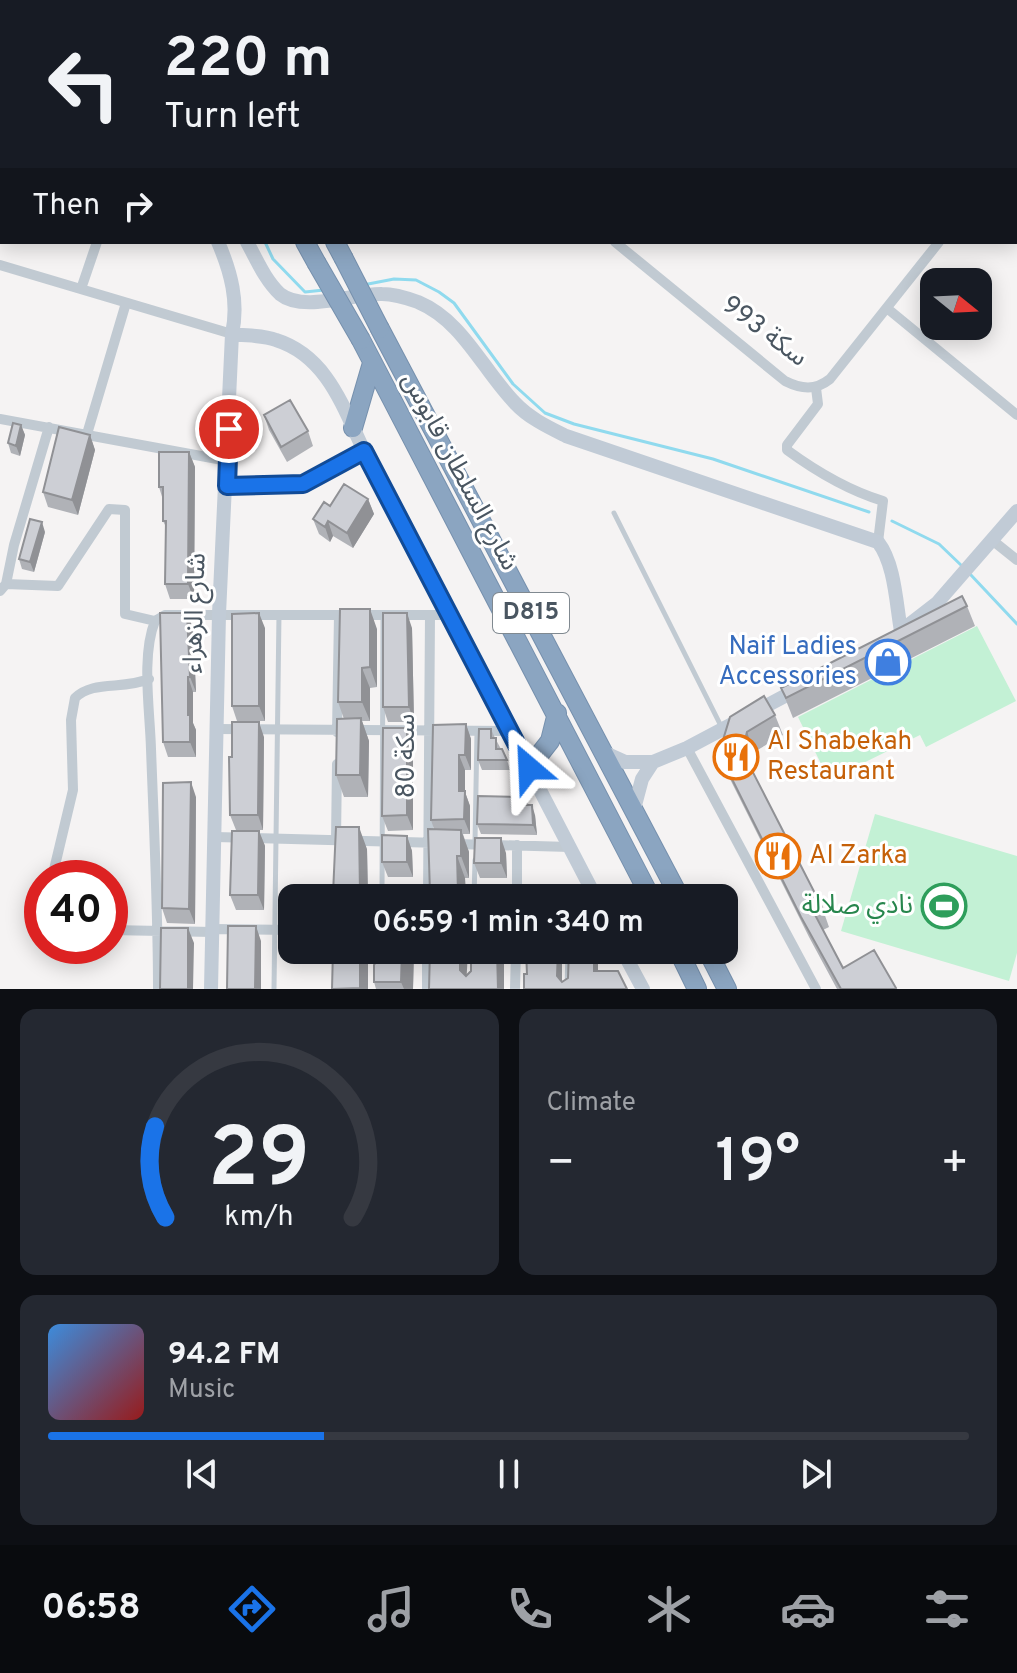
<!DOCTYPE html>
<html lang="en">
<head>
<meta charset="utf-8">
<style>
	:root { --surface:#171b24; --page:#242831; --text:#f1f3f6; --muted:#9ea1a6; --line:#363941; --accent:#1a73e8 }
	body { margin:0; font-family:Overpass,"Noto Sans Arabic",sans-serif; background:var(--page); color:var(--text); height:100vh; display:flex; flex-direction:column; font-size:30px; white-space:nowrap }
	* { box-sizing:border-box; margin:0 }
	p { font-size:26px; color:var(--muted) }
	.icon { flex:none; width:44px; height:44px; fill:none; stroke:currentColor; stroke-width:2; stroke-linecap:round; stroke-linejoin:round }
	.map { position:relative; height:989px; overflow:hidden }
	.panel { display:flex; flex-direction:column; gap:20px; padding:20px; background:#0d0f14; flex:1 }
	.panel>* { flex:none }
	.guide { position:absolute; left:0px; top:0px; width:1018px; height:244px; box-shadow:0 4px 20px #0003; background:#171b24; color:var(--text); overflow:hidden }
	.needle { width:52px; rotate:108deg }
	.controls { position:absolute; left:920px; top:268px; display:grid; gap:16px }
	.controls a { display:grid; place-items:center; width:72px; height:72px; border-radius:16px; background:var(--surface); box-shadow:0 4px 20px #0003; font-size:40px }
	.speed { position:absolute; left:24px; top:860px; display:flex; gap:16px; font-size:40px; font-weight:700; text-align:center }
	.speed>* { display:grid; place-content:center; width:104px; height:104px; border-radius:50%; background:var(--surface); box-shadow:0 4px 20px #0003; line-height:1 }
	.speed .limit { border:12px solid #d22; background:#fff; color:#111 }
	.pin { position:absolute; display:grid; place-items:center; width:68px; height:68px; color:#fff; margin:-34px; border:4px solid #fff; border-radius:50%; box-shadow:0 2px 8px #0007 }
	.me { position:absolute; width:88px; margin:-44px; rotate:334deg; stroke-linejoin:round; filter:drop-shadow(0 0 6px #0008) }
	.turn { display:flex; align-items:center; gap:28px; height:168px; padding:0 32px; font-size:36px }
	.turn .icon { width:104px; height:104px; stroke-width:2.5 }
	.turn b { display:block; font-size:56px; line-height:68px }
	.then { display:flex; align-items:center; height:76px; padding:0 32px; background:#0003; gap:16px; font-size:30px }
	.big { font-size:60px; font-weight:600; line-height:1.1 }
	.panel .card { flex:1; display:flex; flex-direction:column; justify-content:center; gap:12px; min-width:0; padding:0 28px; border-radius:16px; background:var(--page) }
	.panel .dial { align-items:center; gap:0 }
	.dial svg { height:208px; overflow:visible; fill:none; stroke:var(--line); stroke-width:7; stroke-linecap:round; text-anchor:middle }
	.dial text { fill:var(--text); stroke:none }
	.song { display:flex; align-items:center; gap:24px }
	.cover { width:96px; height:96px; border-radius:12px; background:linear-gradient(135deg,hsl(210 70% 55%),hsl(0 70% 35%)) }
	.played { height:8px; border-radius:4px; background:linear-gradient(90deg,var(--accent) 30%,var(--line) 30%) }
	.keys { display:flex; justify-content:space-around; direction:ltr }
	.heat { display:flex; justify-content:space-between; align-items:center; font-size:44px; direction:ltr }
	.panel .tiles { flex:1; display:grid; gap:20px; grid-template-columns:1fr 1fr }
	.card:last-child { grid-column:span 2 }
	.trip { position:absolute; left:278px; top:884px; width:460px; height:80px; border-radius:16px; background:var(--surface); box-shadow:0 4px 20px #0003; font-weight:600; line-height:80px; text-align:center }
	.tab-bar { display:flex; height:128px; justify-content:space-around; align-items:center; background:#090b0e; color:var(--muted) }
	.tab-bar .icon { width:56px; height:56px }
	.tab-bar .active { color:var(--accent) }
	.tab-bar b { font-size:36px; color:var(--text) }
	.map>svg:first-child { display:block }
</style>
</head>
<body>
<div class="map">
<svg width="1017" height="989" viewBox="0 0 1017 989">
	<rect width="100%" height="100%" fill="#f5f3f3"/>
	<path fill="#c3f1d5" d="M977,626L1016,701L926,747L920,735L829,780L798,717Z
		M875,814L1017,856V953L1009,981L841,931Z"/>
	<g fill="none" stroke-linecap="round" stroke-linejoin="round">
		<path stroke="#90daee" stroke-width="3" d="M95,0L97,2
			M265,242L273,259L305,292L324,290
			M363,285L394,279L416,280L439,292L454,303L513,384L545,413L574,424L713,459L869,512
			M892,521L939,544L962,566
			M970,574L1017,624"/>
		<g stroke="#7690ad" stroke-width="20">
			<path id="highway" d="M176,0L177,2
				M209,0L210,2
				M305,242L316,262
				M335,242L343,257
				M380,329L680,898
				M361,340L651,898
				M353,428L372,363
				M529,768L550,741L557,713
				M678,950L697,989
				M707,950L727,989"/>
		</g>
		<path stroke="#c1cad2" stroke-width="5" d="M339,0L340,2
			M611,0L613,2
			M220,2L221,0
			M614,513L721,726
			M475,842L477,732
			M382,898L383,616
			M474,898L475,860
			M274,989L279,614
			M567,989L568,950"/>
		<path stroke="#c1cad2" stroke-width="10" d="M726,0L732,2
			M700,2L708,0
			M962,2L964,0
			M1016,64L1017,62
			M0,182L2,176
			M1016,234L1017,235
			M615,242L785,381C801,389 815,391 830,379L939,242
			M0,265L232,334
			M81,289L97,242
			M888,309L1017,415
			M816,388L818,404L787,445V450C817,472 847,490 883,501L878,542
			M0,419L228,461
			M87,434L126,303
			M227,486L303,484L364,451
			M992,540L1017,560
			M6,584L14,545L49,427
			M0,591L6,584L58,586L109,509L125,510V614L155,621L165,615H449
			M155,621C141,656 150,711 151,749C154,829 158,909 158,989
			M217,729L511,731
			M337,732L339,615
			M687,748L816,989
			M215,837L440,843
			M336,840L337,764
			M456,844L570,847
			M52,878L73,790L71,720L75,698C93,680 122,690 149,679
			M428,898L430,615
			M517,898V845
			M213,929L292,930
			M110,930L213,932
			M427,989V950
			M515,989L516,950"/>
		<path stroke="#c1cbd6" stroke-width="14" d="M28,0L29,2
			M64,0L70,2
			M940,0L941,2
			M1016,78H1017
			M1016,100L1017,101
			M247,242C257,260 265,280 280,294C303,313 354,293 382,294C394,294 407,298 418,302C463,321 482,369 515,403C529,418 548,427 566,436L878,542C895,564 896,603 901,631
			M232,334C246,336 263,335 276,340C327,356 343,407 364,451L596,898
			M906,627L937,603L1017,511
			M605,753L625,762H653L687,748L798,689
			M634,809L642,779L653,762
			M622,950L643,989
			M211,989L219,614L232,334C239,302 231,272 218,242"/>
		<use href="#highway" stroke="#8ba5c1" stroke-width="18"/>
		<g stroke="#7690ad" stroke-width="20" stroke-linecap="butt">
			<path id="highway-bridge" d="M343,257L380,329
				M316,262L361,340"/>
		</g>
		<use href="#highway-bridge" stroke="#8ba5c1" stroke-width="18"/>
	</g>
	<path fill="#b0b2b7" d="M264,415L308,431L313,446L287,462L269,430Z
		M21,425L25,435L20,456L11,453L8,443Z
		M90,435L95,450L78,515L48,507L43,492Z
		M189,452L195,467L194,599H170L165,584L166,527L163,521V500L159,487Z
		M368,499L374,514L353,548L333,536L330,542L319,534L313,519Z
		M45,532L34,572L22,569L19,559Z
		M967,606L975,626L793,718L781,688Z
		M193,628L196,692H193V723L196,730V757H168L163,742Z
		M265,628V721H237L232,706Z
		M412,628L414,722H388L383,707Z
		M377,629V687L370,688V721H362L369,741L368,797H344L336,775L344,719L338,702Z
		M764,696L775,715L783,735L754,752L750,767L822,907L829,927L823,930L843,968L874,950L897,989H837L809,937L727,773L719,753Z
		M466,724L471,739V770H465V792L470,806V834H463L469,852V878H465L466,898H432L430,893L434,829L431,820Z
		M491,729L495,738L507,760L510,770H482L478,760Z
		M264,737L263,830H236L230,815L232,757Z
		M413,742V830L388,831L382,816Z
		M196,797L195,924L167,923L162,908Z
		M535,815L537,835L481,834L477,824Z
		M259,831L265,846L264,910H236L230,895Z
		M407,836L412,851L413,877H388L382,862Z
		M367,849L368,898H334L333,894Z
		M506,853L507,878H480L474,863Z
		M377,950H414L413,989H376L374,982L377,960Z"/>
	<path fill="#909195" d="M21,425L25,435L20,456L16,446Z
		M90,435L95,450L78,515L72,500Z
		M189,452L195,467L194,599L188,584Z
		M368,499L374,514L353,548L347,533Z
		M328,521L333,536L330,542L325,527Z
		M42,522L45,532L34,572L30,562Z
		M370,609L377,629V687L370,667Z
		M187,613L193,628L196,692L190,677Z
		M259,613L265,628V721L259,706Z
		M407,613L412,628L414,722L409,707Z
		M362,668L370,688V721L362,702Z
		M188,677L193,692V723L196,730V757L190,742L188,715Z
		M361,718L369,741L368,797L360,775Z
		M259,722L264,737L263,830L258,815Z
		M466,724L471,739V770L465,755Z
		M407,728L413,742V830L407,815Z
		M747,732L754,752L749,771L742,751Z
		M459,755L465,770V792L470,806V834L464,819L459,791Z
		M191,782L196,797L195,924L189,909Z
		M532,805L535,815L537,835L533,825Z
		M359,827L367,849L368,898H362L360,893Z
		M461,830L469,852V878L461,856Z
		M259,831L265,846L264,910L258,895Z
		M407,836L412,851L413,877L407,862Z
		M501,838L506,853L507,878L501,863Z
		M457,856L465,878L466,898H460L458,892Z
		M256,926L261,941V989H255Z
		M188,928L194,943L193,989H188Z
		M360,950H368V989H360Z
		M402,950H414L413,989H404L401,982Z
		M460,950H468L466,989L460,970Z
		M497,950H504V989H498Z
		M558,950H562V989L557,976Z
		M594,950H598V983L594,971Z"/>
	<path fill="#cdcfd5" stroke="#909195" stroke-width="2" d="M290,400L308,431L281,447L264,415Z
		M13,423L21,425L16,446L8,443Z
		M59,427L90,435L72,500L43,492Z
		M159,452H189L188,584H165L166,521H163V487H159Z
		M344,484L368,499L347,533L328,521L325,527L313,519L324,502L330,506Z
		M30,519L42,522L30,562L19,559Z
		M962,596L967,606L786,698L781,688Z
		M340,609H370V667L362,668V702H338Z
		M160,613H187L190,677H188V715H190V742H163Z
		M259,613V706H232V614Z
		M383,613H407L409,707H383Z
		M764,696L775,715L747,732L742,751L822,907L813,911L843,968L874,950L896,988L895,989H841L801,917L719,753L730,717Z
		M361,718L360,775H336L337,719Z
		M232,722H259L258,815H230L229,757H232Z
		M466,724L465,755H459V791H465L464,819L431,820L433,725Z
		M383,728H407V815L382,816Z
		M479,729H491V738H496V749H502L507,760H478Z
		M191,782L189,909L162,908L163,783Z
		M478,796L525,797L527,805H532L533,825L477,824Z
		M336,827H359L360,893L333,894Z
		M428,829L461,830V856H457L458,892L430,893Z
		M232,831H259L258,895H230Z
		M382,835L407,836V862H382Z
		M475,838H501V863H474Z
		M228,926H256L255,989H227Z
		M161,928H188V989H160Z
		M333,950H360V988L332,989Z
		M377,950H402L401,982H374V965L377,960Z
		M430,950H460V970L466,976L471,971V950H497L498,989H429Z
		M526,950H558L557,976L562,982L568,978L569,950H594V971H618L627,989H524V974H527Z"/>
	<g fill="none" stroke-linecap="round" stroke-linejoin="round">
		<g stroke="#114b97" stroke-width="20">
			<path id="route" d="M229,429L227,486L303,484L364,451L529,768"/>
		</g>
		<use href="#route" stroke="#1a73e8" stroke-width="14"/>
	</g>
	<defs>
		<g id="shop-ring" transform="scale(2.3)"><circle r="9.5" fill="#fff" stroke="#3f7fe0" stroke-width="1.5"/><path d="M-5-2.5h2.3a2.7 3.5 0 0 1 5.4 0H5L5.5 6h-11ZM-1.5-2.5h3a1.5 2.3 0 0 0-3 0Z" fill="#3f7fe0"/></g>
		<g id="restaurant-ring" transform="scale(2.3)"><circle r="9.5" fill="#fff" stroke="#e8710a" stroke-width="1.5"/><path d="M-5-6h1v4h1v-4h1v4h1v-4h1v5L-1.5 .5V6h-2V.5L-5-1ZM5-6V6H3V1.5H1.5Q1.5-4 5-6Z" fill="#e8710a"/></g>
		<g id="stadium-ring" transform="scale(2.3)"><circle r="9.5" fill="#fff" stroke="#2e9e5b" stroke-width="1.5"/><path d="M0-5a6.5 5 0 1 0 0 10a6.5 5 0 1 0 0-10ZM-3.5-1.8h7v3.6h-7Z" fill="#2e9e5b"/></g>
	</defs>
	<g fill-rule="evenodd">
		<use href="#shop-ring" x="888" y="662"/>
		<use href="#restaurant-ring" x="736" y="757"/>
		<use href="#restaurant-ring" x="778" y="856"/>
		<use href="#stadium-ring" x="944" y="906"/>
	</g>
	<g text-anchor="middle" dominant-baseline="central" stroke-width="6" stroke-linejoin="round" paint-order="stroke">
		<rect fill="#fff" stroke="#808990" stroke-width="2" x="493" y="593" width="76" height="40" rx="6"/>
		<g font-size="24" font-weight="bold" fill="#4a5661">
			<text x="531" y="613">D815</text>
		</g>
		<g font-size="26" fill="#4a5661" stroke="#fff">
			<text transform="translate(764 332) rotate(37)">سكة 993</text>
			<text transform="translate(459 472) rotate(62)">شارع السلطان قابوس</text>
			<text transform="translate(196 613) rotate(-88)">شارع الزهراء</text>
			<text transform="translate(407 756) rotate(-90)">سكة 80</text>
		</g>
		<g font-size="26" fill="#366cbe" stroke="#fff" text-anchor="end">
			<text x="857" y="647">Naif Ladies<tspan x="857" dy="30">Accessories</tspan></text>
		</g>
		<g font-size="26" fill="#c56008" stroke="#fff" text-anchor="start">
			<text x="767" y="742">Al Shabekah<tspan x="767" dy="30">Restaurant</tspan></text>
			<text x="809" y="856">Al Zarka</text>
		</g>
		<g font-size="26" fill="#27864d" stroke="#fff" text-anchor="end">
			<text x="913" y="906">نادي صلالة</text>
		</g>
	</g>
</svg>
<div class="controls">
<a><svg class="needle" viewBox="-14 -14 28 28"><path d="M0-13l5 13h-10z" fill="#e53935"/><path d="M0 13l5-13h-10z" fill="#9ea1a6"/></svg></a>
</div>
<div class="speed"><div class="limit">40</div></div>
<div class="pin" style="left:229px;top:429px;background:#d93025"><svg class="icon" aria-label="arrive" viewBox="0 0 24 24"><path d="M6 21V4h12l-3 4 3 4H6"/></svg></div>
<svg class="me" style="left:529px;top:768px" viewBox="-20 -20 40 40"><path d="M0-17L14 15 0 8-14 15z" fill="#1a73e8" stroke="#fff" stroke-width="4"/></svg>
<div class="trip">06:59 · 1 min · 340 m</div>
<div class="guide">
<div class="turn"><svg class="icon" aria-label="left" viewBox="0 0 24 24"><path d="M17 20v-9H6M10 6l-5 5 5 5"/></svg><div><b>220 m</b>Turn left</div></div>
<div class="then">Then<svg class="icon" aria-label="right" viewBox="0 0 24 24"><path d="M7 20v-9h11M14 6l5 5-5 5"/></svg></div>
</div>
</div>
<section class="panel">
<div class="tiles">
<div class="card dial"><svg viewBox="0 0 100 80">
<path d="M14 69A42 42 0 1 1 86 69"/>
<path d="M14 69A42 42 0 0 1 10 34" stroke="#1a73e8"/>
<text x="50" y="56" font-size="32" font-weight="700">29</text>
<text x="50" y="72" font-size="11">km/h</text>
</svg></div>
<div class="card"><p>Climate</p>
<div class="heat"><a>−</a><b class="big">19°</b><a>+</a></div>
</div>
<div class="card">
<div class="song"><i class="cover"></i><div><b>94.2 FM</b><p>Music</p></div></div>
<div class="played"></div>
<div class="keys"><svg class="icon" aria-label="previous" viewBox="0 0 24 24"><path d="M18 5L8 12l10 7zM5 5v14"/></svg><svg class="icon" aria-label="pause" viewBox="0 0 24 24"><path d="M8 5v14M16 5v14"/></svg><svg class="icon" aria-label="next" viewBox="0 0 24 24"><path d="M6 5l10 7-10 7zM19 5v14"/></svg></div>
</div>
</div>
</section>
<nav class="tab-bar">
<b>06:58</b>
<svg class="icon active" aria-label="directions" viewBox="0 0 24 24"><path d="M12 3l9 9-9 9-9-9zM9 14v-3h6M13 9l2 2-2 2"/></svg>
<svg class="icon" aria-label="music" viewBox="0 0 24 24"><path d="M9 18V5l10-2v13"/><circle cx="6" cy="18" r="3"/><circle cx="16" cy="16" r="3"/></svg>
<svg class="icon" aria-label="phone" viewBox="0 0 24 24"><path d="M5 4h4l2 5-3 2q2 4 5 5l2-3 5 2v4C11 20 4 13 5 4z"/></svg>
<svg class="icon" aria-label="climate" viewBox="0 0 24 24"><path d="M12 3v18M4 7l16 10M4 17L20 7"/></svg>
<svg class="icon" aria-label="car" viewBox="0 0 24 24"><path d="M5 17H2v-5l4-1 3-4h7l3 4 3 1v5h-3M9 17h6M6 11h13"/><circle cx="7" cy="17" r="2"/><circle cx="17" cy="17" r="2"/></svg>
<svg class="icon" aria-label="filters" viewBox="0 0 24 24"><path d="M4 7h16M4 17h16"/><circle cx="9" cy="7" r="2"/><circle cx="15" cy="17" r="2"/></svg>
</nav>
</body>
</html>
